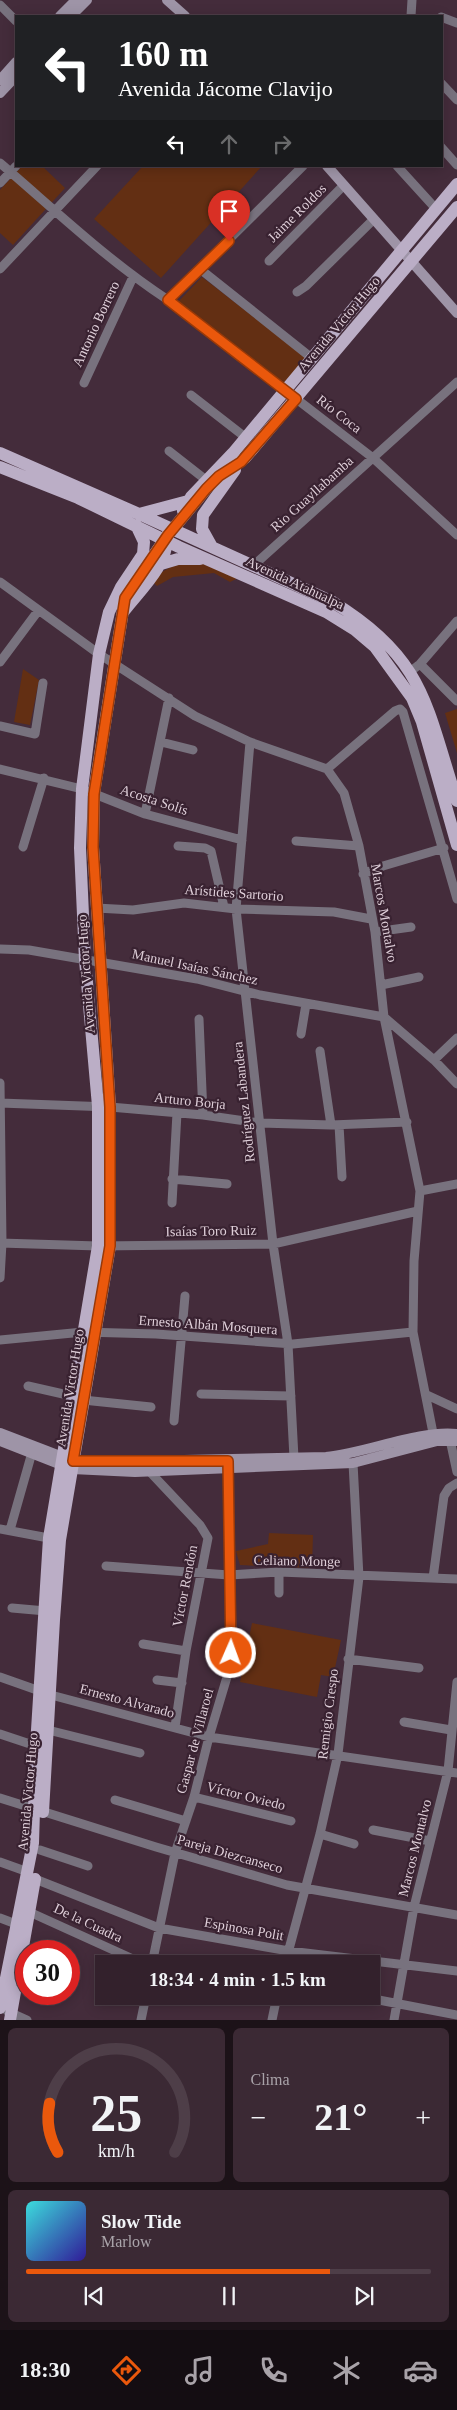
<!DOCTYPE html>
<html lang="es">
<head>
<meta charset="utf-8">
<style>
	:root { --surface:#33212c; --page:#3b2934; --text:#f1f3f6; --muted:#a9a3a9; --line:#4e3e48; --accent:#ea580c }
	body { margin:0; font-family:"Times New Roman",serif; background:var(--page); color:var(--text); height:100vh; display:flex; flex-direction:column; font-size:19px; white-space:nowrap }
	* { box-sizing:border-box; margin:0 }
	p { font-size:16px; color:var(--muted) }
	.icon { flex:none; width:28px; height:28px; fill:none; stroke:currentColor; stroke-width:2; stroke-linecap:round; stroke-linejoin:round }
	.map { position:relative; height:2020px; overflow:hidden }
	.side { display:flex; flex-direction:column; gap:8px; padding:8px; background:#1c1218; flex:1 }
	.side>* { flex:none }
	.banner { position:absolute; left:15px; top:15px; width:428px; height:152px; border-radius:0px; box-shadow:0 2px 12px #0003,0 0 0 1px var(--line); background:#202124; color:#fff; overflow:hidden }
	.speed { position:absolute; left:15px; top:1940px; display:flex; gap:10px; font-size:25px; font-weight:700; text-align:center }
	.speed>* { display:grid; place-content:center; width:65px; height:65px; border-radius:50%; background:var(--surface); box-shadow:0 2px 12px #0003,0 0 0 1px var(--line); line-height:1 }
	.speed .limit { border:8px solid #d22; background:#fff; color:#111 }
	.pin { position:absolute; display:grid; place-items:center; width:42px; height:42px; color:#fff; margin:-51px -21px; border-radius:50% 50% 50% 0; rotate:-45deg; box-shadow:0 0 5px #0007 }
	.pin .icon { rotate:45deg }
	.me { position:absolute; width:55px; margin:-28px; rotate:2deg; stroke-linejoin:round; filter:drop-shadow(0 0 4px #0008) }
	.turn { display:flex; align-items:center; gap:18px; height:105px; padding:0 20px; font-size:22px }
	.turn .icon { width:65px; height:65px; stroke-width:2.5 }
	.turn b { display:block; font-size:35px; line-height:42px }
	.lanes { display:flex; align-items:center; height:48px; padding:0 20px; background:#0003; justify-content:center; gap:25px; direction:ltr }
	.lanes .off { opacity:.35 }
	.big { font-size:38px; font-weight:700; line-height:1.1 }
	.side .widget { flex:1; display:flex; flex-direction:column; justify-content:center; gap:8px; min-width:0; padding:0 18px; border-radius:8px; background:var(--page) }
	.side .dial { align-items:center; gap:0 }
	.dial svg { height:130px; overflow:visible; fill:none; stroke:var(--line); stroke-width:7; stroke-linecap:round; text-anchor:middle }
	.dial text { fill:var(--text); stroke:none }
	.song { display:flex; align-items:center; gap:15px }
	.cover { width:60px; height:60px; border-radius:8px; background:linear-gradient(135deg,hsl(180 70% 55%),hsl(250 70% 35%)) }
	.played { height:5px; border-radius:2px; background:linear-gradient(90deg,var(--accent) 75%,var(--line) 75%) }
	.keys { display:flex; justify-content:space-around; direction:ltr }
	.heat { display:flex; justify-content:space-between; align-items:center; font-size:28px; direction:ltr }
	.side .tiles { flex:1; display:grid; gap:8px; grid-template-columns:1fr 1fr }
	.widget:last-child { grid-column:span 2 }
	.trip { position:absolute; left:95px; top:1955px; width:285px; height:50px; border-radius:0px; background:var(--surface); box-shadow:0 2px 12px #0003,0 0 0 1px var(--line); font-weight:700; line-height:50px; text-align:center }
	.tabs { display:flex; height:80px; justify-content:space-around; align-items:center; background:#140d12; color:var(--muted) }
	.tabs .icon { width:35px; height:35px }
	.tabs .current { color:var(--accent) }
	.tabs b { font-size:22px; color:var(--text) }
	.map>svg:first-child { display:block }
</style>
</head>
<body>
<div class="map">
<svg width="457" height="2020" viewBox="0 0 457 2020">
	<rect width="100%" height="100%" fill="#442c3b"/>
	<path fill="#632f13" d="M22,166H42L65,188L13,245L0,233V190Z
		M143,166H262L161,278L94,219Z
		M202,277L307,358L285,386L176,304Z
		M195,561L240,577L230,582L214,573L173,577L157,586L151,580C166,568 177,563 195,561Z
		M23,669L39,680L30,725L14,722Z
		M457,709V753L445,713Z
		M269,1533L313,1535L312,1568L240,1565L236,1551L268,1544Z
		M252,1623L341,1640L333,1677L321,1675L317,1697L240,1682Z"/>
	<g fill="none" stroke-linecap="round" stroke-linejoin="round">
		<path stroke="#78727e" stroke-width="9" d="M0,5L16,21
			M411,16L412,0
			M441,17L457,23
			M441,83L457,100
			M441,147L457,165
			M0,163C55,210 107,260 168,300L373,458L457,535
			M397,166L437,210
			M0,183L16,166
			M269,261L344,185
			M0,269L97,166
			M200,269L313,359
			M297,292L306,286L374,219
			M168,300L303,166
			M84,383L133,277
			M191,395L245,437
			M169,451L206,480
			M253,566L457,382
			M0,582L99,654L195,716L250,742L327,769L344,793L359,846L375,932L384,1017L420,1191L414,1261L413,1332L433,1433L437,1441
			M0,662L38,611
			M420,664L457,701
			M411,671L420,664L457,621
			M0,726L35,734L43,683
			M161,742L193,750
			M250,742L236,909L273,1244L288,1344L294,1458
			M0,769L82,789L145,814L242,840
			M327,769L395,711L400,709L403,712L457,899
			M145,814L169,698
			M296,841L359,846
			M178,846L205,848L211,851L224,907
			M23,847L44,778
			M363,874L383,866L444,848
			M96,908L133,910L184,903L236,909L334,912L371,919
			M375,932L411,927
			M0,949L29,950L197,979L260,995L384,1017L434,1060L457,1084
			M381,985L419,977
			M199,1019L203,1115
			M301,1034L306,1004
			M320,1051L331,1125
			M434,1060L457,1038
			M0,1083L2,1243L0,1278
			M0,1103L110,1107L203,1115L260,1123L331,1125L407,1122
			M339,1125L342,1177
			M172,1179L227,1184
			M420,1191L457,1184
			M172,1203L177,1113
			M0,1243L98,1246L273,1244L418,1211
			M0,1340L83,1332L156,1334L293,1344L413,1332
			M28,1386L72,1396
			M201,1394L291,1396
			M427,1395L457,1409
			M83,1400L151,1407
			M174,1421L185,1296
			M449,1435L457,1472
			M150,1472L200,1525L208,1538L186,1651L175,1727
			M0,1529L54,1539
			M10,1530L33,1449
			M106,1566L229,1575L279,1572L457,1579
			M433,1578L444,1496L449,1488L457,1483
			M279,1593V1572
			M12,1608L46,1611
			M143,1644L186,1651
			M348,1659L419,1668
			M0,1677L51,1695L209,1737L457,1773
			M157,1680L182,1683
			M404,1722L451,1730
			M48,1730L140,1753
			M0,1734L36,1746
			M194,1797L291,1821
			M0,1798L156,1847L287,1885L457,1915
			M115,1800L186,1821
			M373,1830L430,1841
			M320,1834L354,1844
			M40,1850L88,1866
			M0,1862L28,1872
			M35,1879L159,1928L289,1951L457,1971
			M25,1910L144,1964
			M0,1918L16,1924
			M152,1964L175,1853L194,1797L209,1737L227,1677L232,1637L228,1462
			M285,1964L320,1834L338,1754L359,1577L353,1463
			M358,1996L457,2015
			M7,2011L27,2020
			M141,2020L146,1996
			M272,2020L277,1996
			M394,2020L414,1907L448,1771L457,1682"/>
		<path stroke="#9e94a7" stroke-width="10" d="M167,0L185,16
			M60,16L76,0
			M71,16L87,0
			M0,80L16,62
			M0,93L16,76
			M327,166L457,313
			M0,1433L73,1461L88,1462L326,1457C367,1453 418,1430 457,1434
			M0,1441L72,1469L135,1472L353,1463L437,1441H457"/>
		<path stroke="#bbaec6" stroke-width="12" d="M0,453L139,514L333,602C426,659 426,707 457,801
			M0,467L78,498L179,547L326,612L355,630L375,647L412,698L422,722L457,845
			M216,479L245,458L457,207
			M183,511L191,497L233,453L457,184
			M139,514L188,501
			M212,547L202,529L203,515L235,470
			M161,564L178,559H200
			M124,611C141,589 169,564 167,535
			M43,1812L54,1620L60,1540L110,1246V1107L93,847L94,793L125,598
			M0,2008L33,1843L36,1746L49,1538L98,1246V1106L85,960L80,848L82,789L99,654L109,612L121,587L143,554L144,542L136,525
			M10,2020L35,1879"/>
		<path stroke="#bbaec6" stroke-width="12" d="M130,589L168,535L206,489"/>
	</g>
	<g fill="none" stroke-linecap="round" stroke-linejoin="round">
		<g stroke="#983908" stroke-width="12">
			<path id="route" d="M229,241L168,300L296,399L241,462L219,476L206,489L168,535L125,598L94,794L93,847L110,1107V1246L73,1461H228L231,1653"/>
		</g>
		<use href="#route" stroke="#ea580c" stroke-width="9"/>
	</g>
	<g text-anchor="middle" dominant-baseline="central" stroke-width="4.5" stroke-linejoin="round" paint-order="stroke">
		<g font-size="14" fill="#dfcfd9" stroke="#392231">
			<text transform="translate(297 213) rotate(-45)">Jaime Roldos</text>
			<text transform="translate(96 324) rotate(-65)">Antonio Borrero</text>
			<text transform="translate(339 324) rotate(-50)">Avenida Victor Hugo</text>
			<text transform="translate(339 414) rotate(38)">Río Coca</text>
			<text transform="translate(312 494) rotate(-42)">Rio Guayllabamba</text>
			<text transform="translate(295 583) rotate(25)">Avenida Atahualpa</text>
			<text transform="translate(154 800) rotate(18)">Acosta Solís</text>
			<text transform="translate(234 893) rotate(4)">Arístides Sartorio</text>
			<text transform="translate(384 913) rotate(80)">Marcos Montalvo</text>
			<text transform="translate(195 967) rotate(12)">Manuel Isaías Sánchez</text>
			<text transform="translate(86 974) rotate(-94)">Avenida Victor Hugo</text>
			<text transform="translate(190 1101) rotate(6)">Arturo Borja</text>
			<text transform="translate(244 1102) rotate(-96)">Rodríguez Labandera</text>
			<text transform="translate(211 1231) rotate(-1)">Isaías Toro Ruiz</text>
			<text transform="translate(208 1325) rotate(4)">Ernesto Albán Mosquera</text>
			<text transform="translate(70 1388) rotate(-81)">Avenida Victor Hugo</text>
			<text transform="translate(297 1561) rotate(1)">Celiano Monge</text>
			<text transform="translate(185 1586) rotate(-79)">Víctor Rendón</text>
			<text transform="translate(127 1701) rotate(15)">Ernesto Alvarado</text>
			<text transform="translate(328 1714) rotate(-83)">Remigio Crespo</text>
			<text transform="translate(195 1741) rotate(-75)">Gaspar de Villaroel</text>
			<text transform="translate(28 1792) rotate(-85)">Avenida Victor Hugo</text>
			<text transform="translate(246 1796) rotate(14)">Víctor Oviedo</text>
			<text transform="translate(415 1848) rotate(-76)">Marcos Montalvo</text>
			<text transform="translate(230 1854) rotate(16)">Pareja Diezcanseco</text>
			<text transform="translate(88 1923) rotate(25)">De la Cuadra</text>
			<text transform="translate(244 1929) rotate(10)">Espinosa Polit</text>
		</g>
	</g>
</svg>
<div class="speed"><div class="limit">30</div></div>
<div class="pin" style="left:229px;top:241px;background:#d93025"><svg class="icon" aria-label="arrive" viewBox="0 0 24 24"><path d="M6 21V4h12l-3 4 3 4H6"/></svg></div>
<svg class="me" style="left:231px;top:1653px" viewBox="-20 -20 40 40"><circle r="17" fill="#ea580c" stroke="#fff" stroke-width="3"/><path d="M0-11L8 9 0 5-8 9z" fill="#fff"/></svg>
<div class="trip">18:34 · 4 min · 1.5 km</div>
<div class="banner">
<div class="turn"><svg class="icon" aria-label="left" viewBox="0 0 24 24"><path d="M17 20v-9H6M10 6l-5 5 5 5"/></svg><div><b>160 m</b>Avenida Jácome Clavijo</div></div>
<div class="lanes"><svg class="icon" aria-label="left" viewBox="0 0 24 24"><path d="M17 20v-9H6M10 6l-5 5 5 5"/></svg><svg class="icon off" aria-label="ahead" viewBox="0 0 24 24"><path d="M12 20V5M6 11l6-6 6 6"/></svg><svg class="icon off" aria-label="right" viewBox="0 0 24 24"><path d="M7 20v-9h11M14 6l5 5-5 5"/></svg></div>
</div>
</div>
<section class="side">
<div class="tiles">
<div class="widget dial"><svg viewBox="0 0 100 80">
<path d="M14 69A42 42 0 1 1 86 69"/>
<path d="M14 69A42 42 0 0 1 9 39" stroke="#ea580c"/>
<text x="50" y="56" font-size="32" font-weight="700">25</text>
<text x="50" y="72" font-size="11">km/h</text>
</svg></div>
<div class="widget"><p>Clima</p>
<div class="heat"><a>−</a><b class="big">21°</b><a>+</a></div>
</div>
<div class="widget">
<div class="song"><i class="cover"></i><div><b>Slow Tide</b><p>Marlow</p></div></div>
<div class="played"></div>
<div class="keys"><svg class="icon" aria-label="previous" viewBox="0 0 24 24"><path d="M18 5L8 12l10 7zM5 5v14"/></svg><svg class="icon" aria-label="pause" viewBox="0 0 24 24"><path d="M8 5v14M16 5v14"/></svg><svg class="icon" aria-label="next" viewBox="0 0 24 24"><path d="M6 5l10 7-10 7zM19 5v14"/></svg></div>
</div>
</div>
</section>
<nav class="tabs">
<b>18:30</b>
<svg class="icon current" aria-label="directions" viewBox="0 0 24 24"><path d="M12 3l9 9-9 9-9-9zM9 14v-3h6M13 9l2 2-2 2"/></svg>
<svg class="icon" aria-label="music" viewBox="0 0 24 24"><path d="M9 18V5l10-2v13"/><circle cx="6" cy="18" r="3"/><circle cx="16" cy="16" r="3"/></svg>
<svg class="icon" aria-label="phone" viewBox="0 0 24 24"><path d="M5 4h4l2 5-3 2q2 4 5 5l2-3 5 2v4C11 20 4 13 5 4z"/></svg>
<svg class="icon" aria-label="climate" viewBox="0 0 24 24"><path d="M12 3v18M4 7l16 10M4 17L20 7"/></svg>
<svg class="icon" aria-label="car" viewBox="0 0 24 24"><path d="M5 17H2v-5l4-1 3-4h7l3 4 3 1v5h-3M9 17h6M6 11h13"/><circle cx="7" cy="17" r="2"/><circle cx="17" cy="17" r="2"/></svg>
</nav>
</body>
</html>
